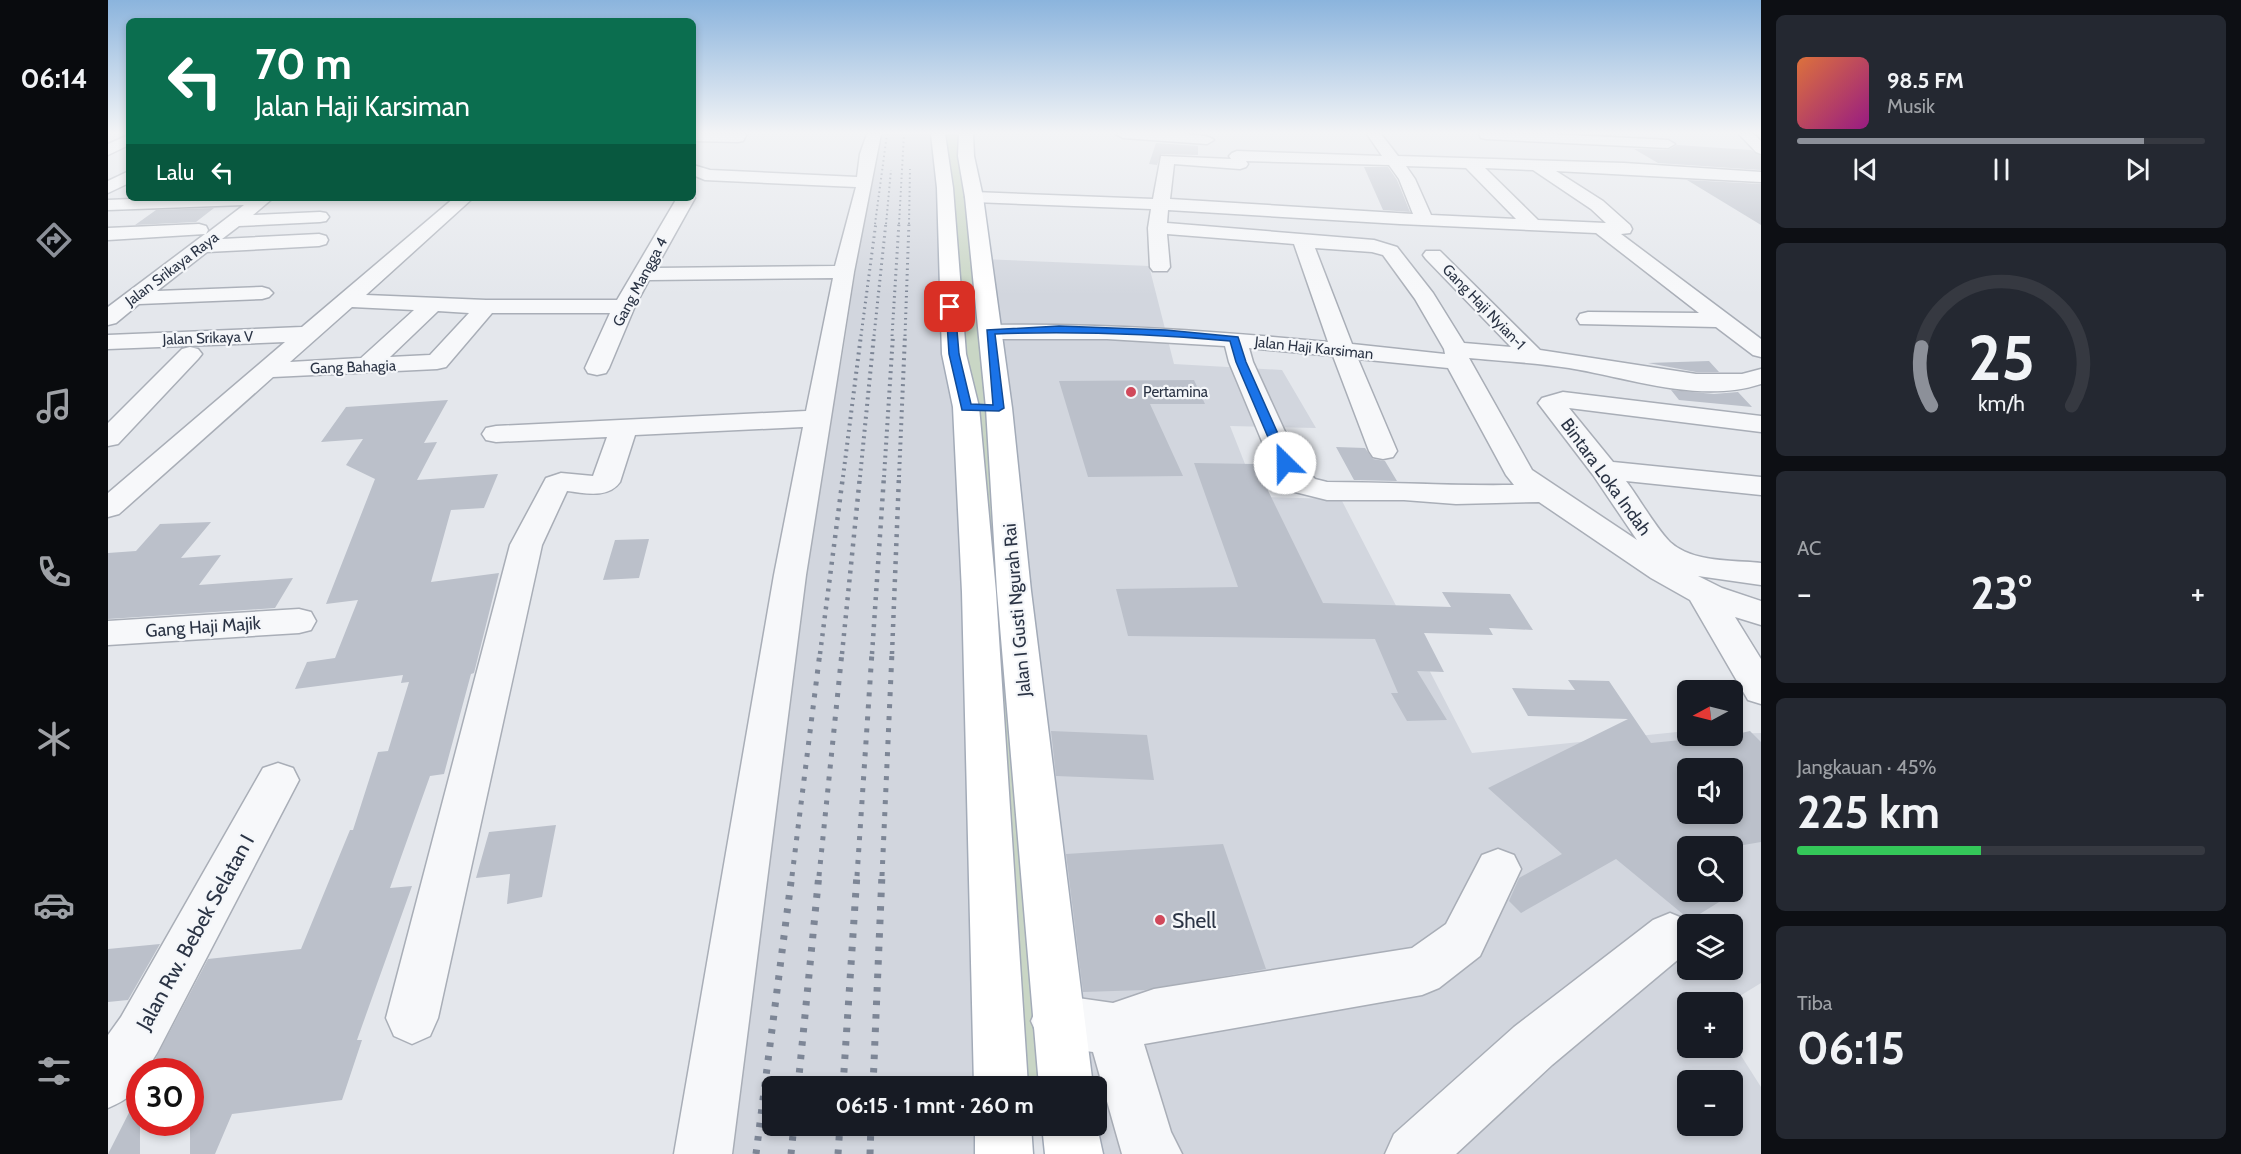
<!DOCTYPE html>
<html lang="id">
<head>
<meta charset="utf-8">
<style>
	:root { --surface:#171b24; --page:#242831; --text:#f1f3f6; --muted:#9ea1a6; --line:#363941; --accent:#8c9099 }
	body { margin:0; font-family:Cabin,sans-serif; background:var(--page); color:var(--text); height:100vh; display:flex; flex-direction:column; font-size:22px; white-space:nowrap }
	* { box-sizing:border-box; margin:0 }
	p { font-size:20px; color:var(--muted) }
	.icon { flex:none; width:33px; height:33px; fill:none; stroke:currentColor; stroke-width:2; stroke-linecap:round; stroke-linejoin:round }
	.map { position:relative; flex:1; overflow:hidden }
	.panel { display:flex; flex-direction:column; gap:15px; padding:15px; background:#0d0f14; width:480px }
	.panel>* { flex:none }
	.banner { position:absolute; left:18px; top:18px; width:570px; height:183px; border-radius:9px; box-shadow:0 3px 9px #0003; background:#0b6e4f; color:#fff; overflow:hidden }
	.needle { width:39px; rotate:263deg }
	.buttons { position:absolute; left:1569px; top:680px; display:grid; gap:12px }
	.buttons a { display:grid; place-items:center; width:66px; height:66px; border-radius:9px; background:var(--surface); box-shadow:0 3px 9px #0003; font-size:30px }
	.speed { position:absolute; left:18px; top:1058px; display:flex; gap:12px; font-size:30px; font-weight:700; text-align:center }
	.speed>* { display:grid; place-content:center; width:78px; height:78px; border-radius:50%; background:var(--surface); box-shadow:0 3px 9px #0003; line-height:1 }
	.speed .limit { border:9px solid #d22; background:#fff; color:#111 }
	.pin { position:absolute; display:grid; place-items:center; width:51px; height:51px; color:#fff; margin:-26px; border-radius:12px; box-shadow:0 3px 9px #0006 }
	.me { position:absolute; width:66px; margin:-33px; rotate:337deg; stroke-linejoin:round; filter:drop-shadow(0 0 4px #0008) }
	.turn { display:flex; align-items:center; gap:21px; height:126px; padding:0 30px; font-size:27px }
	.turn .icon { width:78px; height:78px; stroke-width:2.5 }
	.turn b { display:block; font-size:42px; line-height:51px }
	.then { display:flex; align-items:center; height:57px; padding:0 30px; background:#0003; gap:12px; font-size:22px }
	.big { font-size:45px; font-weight:700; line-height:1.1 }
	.panel .widget { flex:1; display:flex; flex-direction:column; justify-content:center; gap:9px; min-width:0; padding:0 21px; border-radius:9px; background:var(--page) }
	.panel .dial { align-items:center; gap:0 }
	.dial svg { height:156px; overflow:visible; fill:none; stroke:var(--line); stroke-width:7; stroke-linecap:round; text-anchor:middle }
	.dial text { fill:var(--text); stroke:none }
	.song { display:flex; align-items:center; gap:18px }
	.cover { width:72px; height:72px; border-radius:9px; background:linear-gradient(135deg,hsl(20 70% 55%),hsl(310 70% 35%)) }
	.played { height:6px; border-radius:3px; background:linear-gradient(90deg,var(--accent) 85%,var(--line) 85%) }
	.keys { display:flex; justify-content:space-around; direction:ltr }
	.heat { display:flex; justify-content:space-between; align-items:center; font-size:33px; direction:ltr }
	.charge { height:9px; border-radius:4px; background:linear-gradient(90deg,#34c759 45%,var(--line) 0) }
	.trip { position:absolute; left:654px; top:1076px; width:345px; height:60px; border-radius:9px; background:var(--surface); box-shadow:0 3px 9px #0003; font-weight:700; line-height:60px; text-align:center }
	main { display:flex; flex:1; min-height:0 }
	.menu { display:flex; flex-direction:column; width:108px; justify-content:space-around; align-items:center; background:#090b0e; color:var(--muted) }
	.menu .icon { width:42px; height:42px }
	.menu .current { color:var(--accent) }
	.menu b { font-size:27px; color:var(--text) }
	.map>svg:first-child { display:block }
</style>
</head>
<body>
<main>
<nav class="menu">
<b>06:14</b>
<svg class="icon current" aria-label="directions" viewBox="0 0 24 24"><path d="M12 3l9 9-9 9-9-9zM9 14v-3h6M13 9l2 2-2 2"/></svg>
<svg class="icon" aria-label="music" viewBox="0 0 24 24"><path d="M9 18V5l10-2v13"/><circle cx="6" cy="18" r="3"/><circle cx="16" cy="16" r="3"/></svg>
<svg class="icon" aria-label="phone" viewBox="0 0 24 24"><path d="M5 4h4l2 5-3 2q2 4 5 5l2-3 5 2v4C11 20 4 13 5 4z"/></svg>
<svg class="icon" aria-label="climate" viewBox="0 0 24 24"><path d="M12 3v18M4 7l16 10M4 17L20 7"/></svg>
<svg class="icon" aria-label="car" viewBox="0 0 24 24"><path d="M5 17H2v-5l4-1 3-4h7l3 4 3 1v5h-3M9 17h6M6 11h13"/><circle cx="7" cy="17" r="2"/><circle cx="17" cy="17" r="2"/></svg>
<svg class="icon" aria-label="filters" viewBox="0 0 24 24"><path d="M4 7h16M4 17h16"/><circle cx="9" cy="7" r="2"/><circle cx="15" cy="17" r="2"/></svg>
</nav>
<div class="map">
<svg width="1653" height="1154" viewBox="0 0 1653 1154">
	<rect width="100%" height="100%" fill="#e4e7ec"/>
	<path fill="#d2d6de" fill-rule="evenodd" d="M769,134H830L837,188L893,1086H664V1125H895L896,1154H598L631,946L735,352Z
		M874,259L1041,266L1066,364L1174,370L1208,428L1122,426L1150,497L1233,499L1364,753L1569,732H1579L1580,735L1653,733V983L1622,1002H1580V1047H1624L1625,1043L1653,1087V1154H966L988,1125V1086H958ZM1580,768H1624V813H1580ZM1580,846H1624V891H1580ZM1580,924H1624V969H1580ZM1580,1080H1624V1125H1580Z"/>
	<path fill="#c9d6c5" d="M830,134H858L958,1086H893L837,188Z"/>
	<path fill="#bbc0ca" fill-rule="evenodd" d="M1048,143L1090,146V155L1053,154L1049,165L1041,164Z
		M1569,145L1643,150L1653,156V170L1550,163L1526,149L1560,150Z
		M1256,167H1280L1289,180L1302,212L1275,210Z
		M1579,180L1653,184V225Z
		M106,208L88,222L27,225L48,210Z
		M1601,361L1611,372H1588L1540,363Z
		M1086,380L1097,404H1042L1075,476L980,477L951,381Z
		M1563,390L1606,394L1630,392L1644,407L1571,400Z
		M340,400L316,443L329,442L309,480L390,474L376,508L343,510L323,582L391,573L366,673L363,674L336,774L322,776L282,888L304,886L249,1040H254L234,1100L124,1114L107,1154H82V1071H41L100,959L193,949L242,830H245L270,752L280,751L301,682L293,683L295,675L187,689L199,662L227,658L250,600L218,604L267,479L238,465L255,439L213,442L238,407Z
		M1228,447L1257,448L1265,459L1277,461L1289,481L1246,480Z
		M1086,463L1147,464L1215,603L1343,607L1334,592L1402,594L1425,630L1381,628L1385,635L1316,633L1336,672L1309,671L1339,720L1299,721L1283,693H1290L1267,639L1020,636L1008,589L1130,587Z
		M103,522L73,558L113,555L91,585L185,578L167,608L0,619V553L28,551L52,524Z
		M541,539L531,578L495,580L507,540Z
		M1460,680L1501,681L1543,743L1624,735L1642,731L1653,742V842L1624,847L1580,846V891H1624V887L1629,891L1582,920L1508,859L1413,913L1401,901L1411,878L1454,854L1380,788L1520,719L1420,716L1404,688L1467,690ZM1580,768H1624V813H1580Z
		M943,731L1039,735L1046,780L948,776Z
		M448,825L434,897L399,904L402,874L368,878L381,832Z
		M1115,844L1158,969L1037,990L975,992L958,854Z
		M52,944L20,1000L0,1002V949Z
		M32,1091V1154H0Z"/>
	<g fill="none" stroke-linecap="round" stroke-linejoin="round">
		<g stroke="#a9aeb7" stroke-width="3">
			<path id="minor" d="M585,134H639L635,141L630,142L585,141Z
				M759,134H773L746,272L698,575L624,1154H566L666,575L695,427L527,435L512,482C500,499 477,493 459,491L434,545L330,1018L322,1036L304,1044L286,1036L278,1018L402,545L438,478L453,473L485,476L499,437L388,442L378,440L374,434L378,428L388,426L698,411L725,278L541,280L527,306L501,368L498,373L489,375L480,373L477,368L502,313H384L338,367L329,369L165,377L11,514L0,517V493L177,342L0,349V335L194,327L346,198H365L258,295L378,300H509L569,198H585V196L587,198L548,268L727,266L748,187L597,180L585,175V165L602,170L749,177L752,154ZM244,307L306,310L253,358L182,362ZM330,311L361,313L322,355L282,357Z
				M1008,134C1025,134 1097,130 1106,140L1099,144L1015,138Z
				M1259,134H1273L1290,156L1516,163L1653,172V182L1448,171L1495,201L1522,225L1524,229L1522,233L1513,234L1653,339V357L1645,355L1608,327L1472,324L1469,319L1472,314L1480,312L1591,313L1488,233L1292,224L1060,210L1059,223L1266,240L1289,247L1325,293L1356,343L1403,347L1318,259L1315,255L1318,251H1332L1432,350L1588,374H1634L1653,369V384C1592,404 1522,378 1461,368C1428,363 1395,361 1361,358L1424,470L1529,540L1485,475L1430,403L1434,398L1455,392L1653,416V432L1461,408L1505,462L1653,477V495L1518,481C1531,498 1548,528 1562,542C1585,563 1625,560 1653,563V585L1590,576L1614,588L1653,601V625L1627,617L1653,659V704L1640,700L1582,600L1543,578L1431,502L1348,504L1296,500H1219L1187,492L1163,463L1121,362L1117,346L999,339H882L874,337L871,332L874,327L882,325C996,323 1107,331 1220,342L1186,244L1059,234L1062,267L1059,271H1045L1042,267L1040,228L1043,209L866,202L860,201L857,197L860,193L866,192L1045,199L1053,156L1123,159L1121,156L1124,153L1129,151L1274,156ZM1138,161L1281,165L1291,179L1305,214L1062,199L1066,164L1132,169L1138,167L1140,164ZM1298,166L1358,168L1408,219L1323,215L1307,179ZM1377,168L1425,170L1483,209L1498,223L1430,220ZM1207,248L1264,252L1275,255L1307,299L1336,349L1337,354L1244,344ZM1141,348L1225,356L1261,451L1265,457L1275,459L1285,457L1289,451L1250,359L1340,368L1398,475L1406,485C1343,486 1281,482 1219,482L1207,479L1190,460L1145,362Z
				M1371,134H1444L1560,140L1567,144L1560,148L1378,139L1373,138Z
				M1631,134H1646L1653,141V154L1648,152Z
				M21,135V145L0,155V144Z
				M21,171V183L0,193V181Z
				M45,198H165L145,215L212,212L218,213L221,217L218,221L212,222L131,226L114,239L211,234L218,236L220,240L218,244L211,246L99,252L49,291L154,287L161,289L165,293L161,297L154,299L31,304L8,323L0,325V307L97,234L0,240V228L91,224L98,226L100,230L98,234L136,205L0,210V200Z
				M82,347L90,349L94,354L90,359L10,444L0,446V423L74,349Z
				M191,609L203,612L208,621L203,630L191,633L0,645V621Z
				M170,763L185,768L191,780L49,1053L38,1071H32C32,1093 18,1100 0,1108V1035L13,1017L155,768Z
				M1390,849L1406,855L1413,869L1372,956L1331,988L1314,995L1036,1044L1063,1132L1074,1154H1014L985,1052L949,1047L931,1039L923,1021L931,1003L949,995L1005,1003L1046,989L1304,948L1338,924L1374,855Z
				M1562,913L1579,920L1581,924L1579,952L1444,1065L1348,1154H1277L1286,1134L1406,1027L1545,920Z"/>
		</g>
		<g stroke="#a3abb8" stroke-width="3">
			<path id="major" d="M823,134H837L845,188L858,354L871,407L888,592L920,1086H866L854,592L845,407L834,354L829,188Z
				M851,134H865L866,156L875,197L904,408L923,591L985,1086H931L889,591L878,408L857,197L850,156Z
				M988,1122L995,1154H937L934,1125H988Z
				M867,1125H923L925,1154H867Z"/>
		</g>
		<use href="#minor" fill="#f7f8fa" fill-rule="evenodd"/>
		<use href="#major" fill="#fff" fill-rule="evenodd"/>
		<path stroke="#7d8696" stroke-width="2" stroke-dasharray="1.5 3" stroke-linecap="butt" d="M767,224L779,134
			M778,224L783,170
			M791,224L796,134
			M801,224L802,169"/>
		<path stroke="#7d8696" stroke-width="3" stroke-dasharray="1.5 4" stroke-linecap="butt" d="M753,336L768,222
			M766,336L778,222
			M784,336L791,222
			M797,336L801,222"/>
		<path stroke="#7d8696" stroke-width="4" stroke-dasharray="2 4.5" stroke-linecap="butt" d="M735,477L753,335
			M752,477L766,335
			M776,477L785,335
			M791,477L797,335"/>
		<path stroke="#7d8696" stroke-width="4.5" stroke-dasharray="3 6" stroke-linecap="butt" d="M712,654L735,476
			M734,654L752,476
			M764,654L776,476
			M784,654L791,476"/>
		<path stroke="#7d8696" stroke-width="5" stroke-dasharray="4 8" stroke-linecap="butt" d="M684,876L712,652
			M711,876L734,652
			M749,876L764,652
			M774,876L784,652"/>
		<path stroke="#7d8696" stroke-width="7" stroke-dasharray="4.5 9" stroke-linecap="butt" d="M690,1086L711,874
			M735,1086L749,874
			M765,1086L774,874
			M648,1154L684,874
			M683,1154L686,1125
			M730,1154L732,1125
			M762,1154L763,1125"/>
	</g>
	<linearGradient id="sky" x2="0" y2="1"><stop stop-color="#8bb4dd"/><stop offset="0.45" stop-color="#f3f4f6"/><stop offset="1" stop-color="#f3f4f6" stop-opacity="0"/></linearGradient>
	<rect width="1653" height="295" fill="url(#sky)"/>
	<path fill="#1a73e8" stroke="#114b97" stroke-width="1.5" d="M842,304L847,307L851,354L863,404L885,405L879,330L951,326L1058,330L1130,337L1138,362L1183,463L1177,467L1171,463L1128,362L1122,341C1044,334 966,331 887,334L896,408L891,411L854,410L841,354L838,307Z"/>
	<g fill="#d1495b" stroke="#f4f6f9" stroke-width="2">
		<circle cx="1023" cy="392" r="6"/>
		<circle cx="1052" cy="920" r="6"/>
	</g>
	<g text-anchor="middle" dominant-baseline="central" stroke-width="4.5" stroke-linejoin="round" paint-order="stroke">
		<g font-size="15" fill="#2b3445" stroke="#f4f6f9">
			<text transform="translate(64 269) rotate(-37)">Jalan Srikaya Raya</text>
			<text transform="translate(532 282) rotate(-62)">Gang Mangga 4</text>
			<text transform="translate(1376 307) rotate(46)">Gang Haji Nyian-1</text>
			<text transform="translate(100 338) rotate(-2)">Jalan Srikaya V</text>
			<text transform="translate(1206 348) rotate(6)">Jalan Haji Karsiman</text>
			<text transform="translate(245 367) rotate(-2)">Gang Bahagia</text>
		</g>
		<g font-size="15" fill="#2b3445" stroke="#f4f6f9" text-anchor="start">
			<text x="1035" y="392">Pertamina</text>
		</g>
		<g font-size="18" fill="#2b3445" stroke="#f4f6f9">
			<text transform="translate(1498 477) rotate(54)">Bintara Loka Indah</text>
			<text transform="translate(909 610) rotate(-95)">Jalan I Gusti Ngurah Rai</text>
			<text transform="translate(95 627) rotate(-4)">Gang Haji Majik</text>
		</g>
		<g font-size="21" fill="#2b3445" stroke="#f4f6f9" text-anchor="start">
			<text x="1064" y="920">Shell</text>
		</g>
		<g font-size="21" fill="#2b3445" stroke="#f4f6f9">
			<text transform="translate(87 932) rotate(-61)">Jalan Rw. Bebek Selatan I</text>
		</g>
	</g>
</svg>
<div class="buttons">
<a><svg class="needle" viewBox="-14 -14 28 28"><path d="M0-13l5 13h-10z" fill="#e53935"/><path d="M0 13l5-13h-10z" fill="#9ea1a6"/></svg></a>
<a><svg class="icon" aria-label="sound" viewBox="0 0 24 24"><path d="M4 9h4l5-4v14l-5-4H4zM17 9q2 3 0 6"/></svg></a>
<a><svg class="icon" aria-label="search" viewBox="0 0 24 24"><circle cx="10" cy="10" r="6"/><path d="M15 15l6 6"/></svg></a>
<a><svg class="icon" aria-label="layers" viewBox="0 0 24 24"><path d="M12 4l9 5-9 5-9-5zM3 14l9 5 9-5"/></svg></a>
<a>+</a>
<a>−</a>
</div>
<div class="speed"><div class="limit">30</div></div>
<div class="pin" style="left:842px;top:307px;background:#d93025"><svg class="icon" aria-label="arrive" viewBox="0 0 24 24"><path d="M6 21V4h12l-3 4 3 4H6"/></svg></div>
<svg class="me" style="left:1177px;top:463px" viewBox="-20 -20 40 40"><circle r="19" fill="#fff"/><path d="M0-13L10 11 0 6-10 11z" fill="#1a73e8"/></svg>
<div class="trip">06:15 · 1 mnt · 260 m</div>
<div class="banner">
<div class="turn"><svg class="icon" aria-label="left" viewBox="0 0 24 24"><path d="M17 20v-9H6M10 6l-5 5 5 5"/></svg><div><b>70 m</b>Jalan Haji Karsiman</div></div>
<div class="then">Lalu<svg class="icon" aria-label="left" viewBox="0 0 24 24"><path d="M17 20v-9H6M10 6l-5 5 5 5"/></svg></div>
</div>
</div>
<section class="panel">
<div class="widget">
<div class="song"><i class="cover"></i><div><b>98.5 FM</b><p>Musik</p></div></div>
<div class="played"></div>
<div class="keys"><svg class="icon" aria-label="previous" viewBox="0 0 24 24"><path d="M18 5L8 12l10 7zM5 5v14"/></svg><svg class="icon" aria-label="pause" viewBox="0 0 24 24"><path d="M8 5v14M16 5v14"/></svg><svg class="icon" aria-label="next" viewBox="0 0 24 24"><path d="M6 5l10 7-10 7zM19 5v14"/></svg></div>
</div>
<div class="widget dial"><svg viewBox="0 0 100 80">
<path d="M14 69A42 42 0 1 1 86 69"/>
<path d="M14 69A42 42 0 0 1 9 39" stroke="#8c9099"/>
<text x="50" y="56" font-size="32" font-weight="700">25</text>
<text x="50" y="72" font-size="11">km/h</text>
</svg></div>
<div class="widget"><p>AC</p>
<div class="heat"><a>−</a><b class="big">23°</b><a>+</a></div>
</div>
<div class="widget"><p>Jangkauan · 45%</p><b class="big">225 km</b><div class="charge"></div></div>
<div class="widget"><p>Tiba</p><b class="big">06:15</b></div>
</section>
</main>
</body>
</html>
